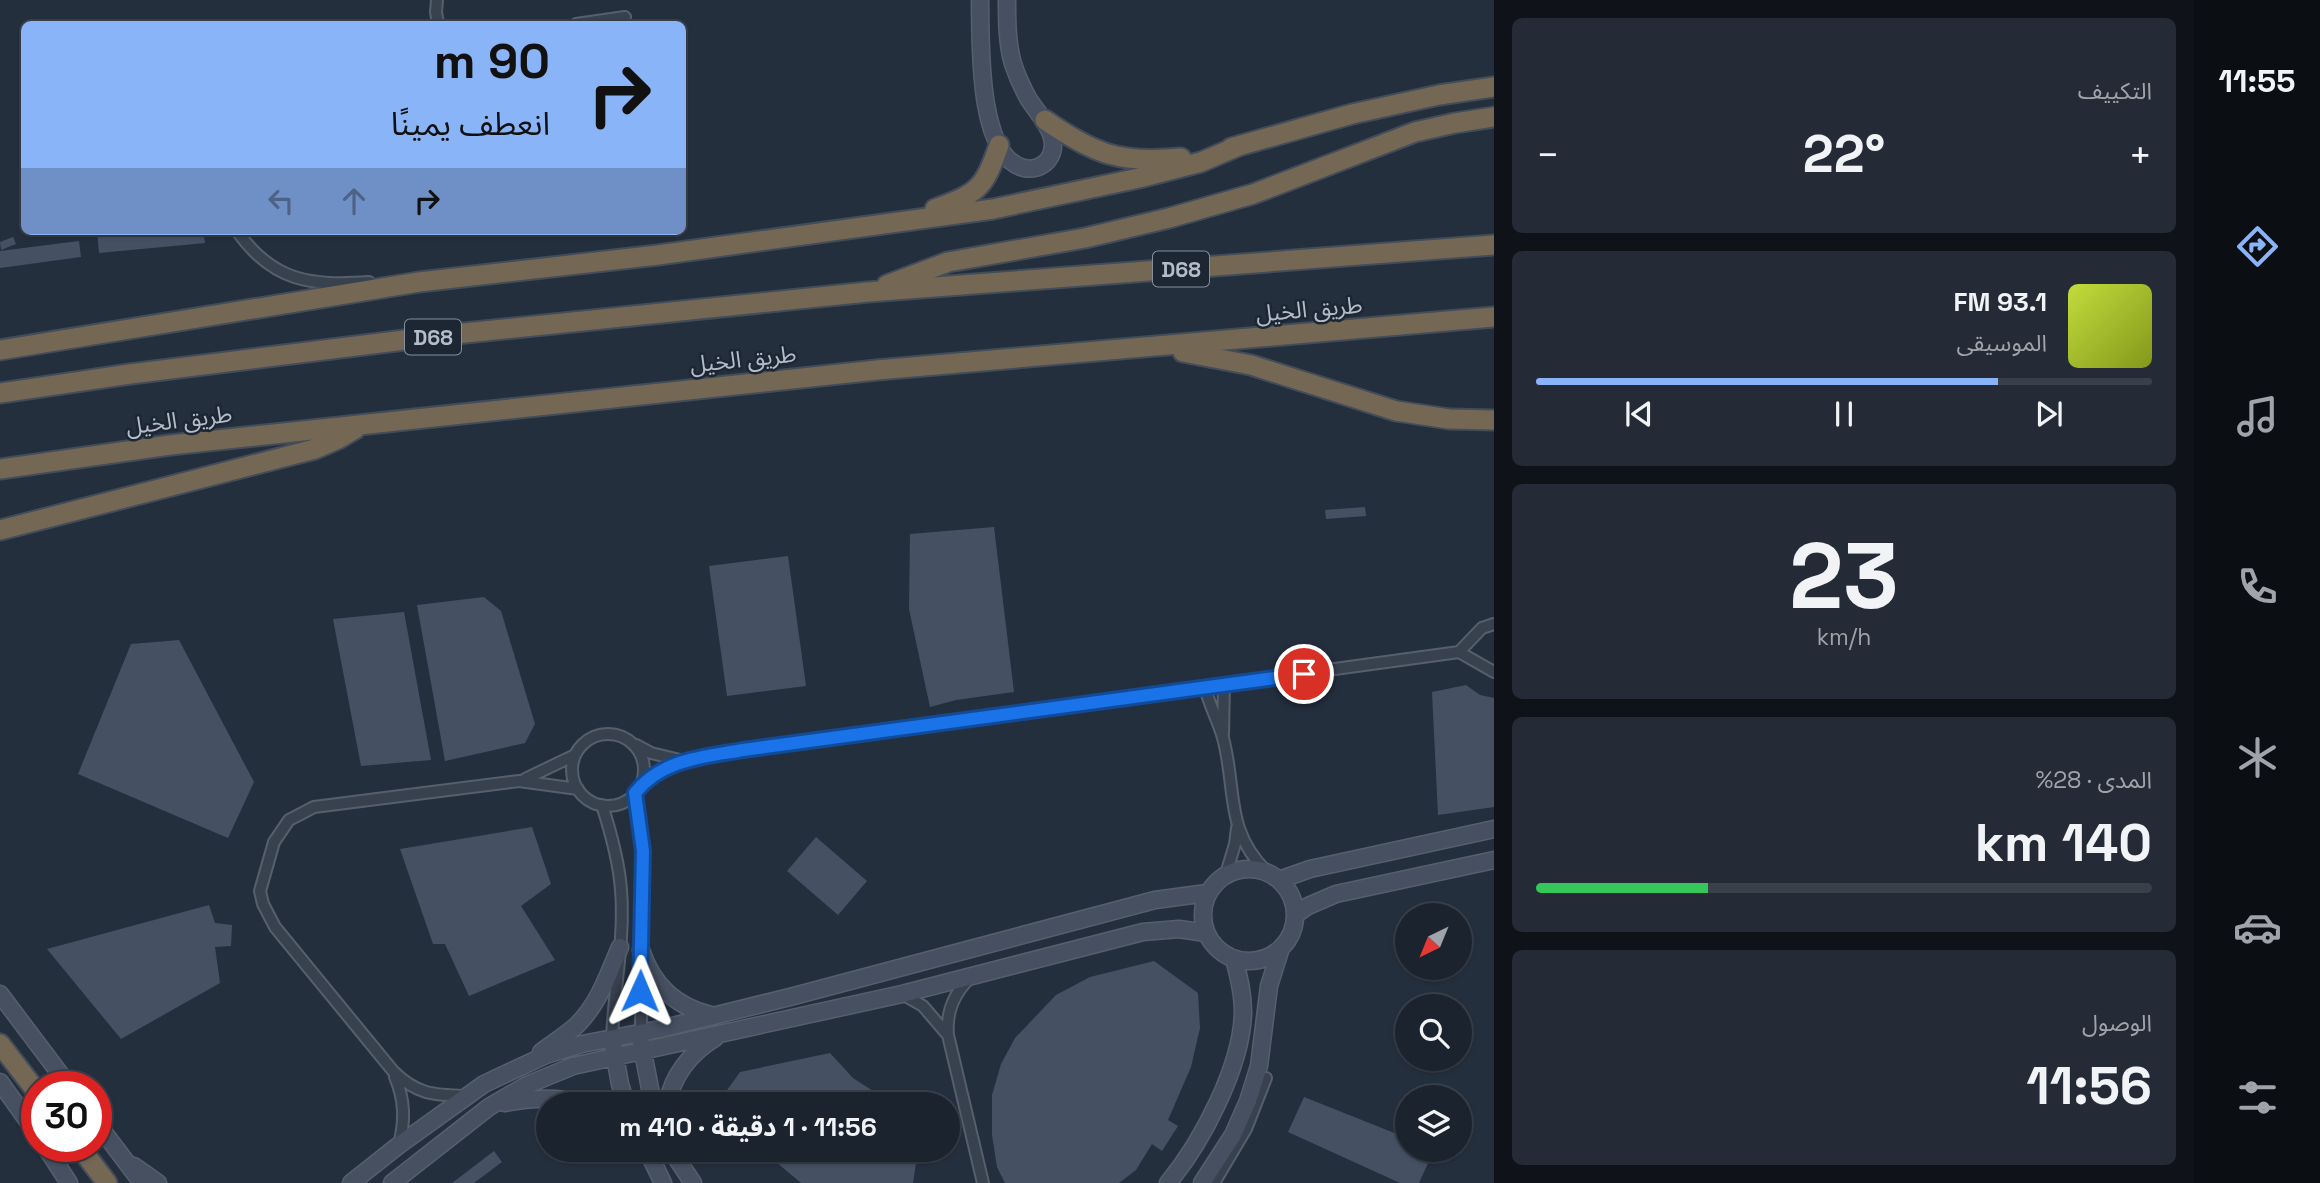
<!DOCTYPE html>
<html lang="ar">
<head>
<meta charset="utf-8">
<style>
	:root { --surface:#1b232e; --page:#242b36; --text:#f1f3f6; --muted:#a0a4aa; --line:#39404a; --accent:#8ab4f8 }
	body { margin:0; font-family:"Space Grotesk","Noto Sans Arabic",sans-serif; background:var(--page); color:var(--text); direction:rtl; height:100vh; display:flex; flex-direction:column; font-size:26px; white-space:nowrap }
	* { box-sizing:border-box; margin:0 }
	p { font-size:23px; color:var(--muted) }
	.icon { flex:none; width:38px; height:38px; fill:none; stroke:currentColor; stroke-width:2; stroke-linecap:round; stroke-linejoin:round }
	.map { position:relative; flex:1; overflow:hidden; direction:ltr }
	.sheet { display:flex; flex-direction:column; gap:18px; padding:18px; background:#0f1319; width:700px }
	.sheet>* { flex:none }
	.banner { position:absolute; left:21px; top:21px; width:665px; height:214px; border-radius:10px; box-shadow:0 2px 5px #0004,0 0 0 2px var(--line); direction:rtl; background:#8ab4f8; color:#111; overflow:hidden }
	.needle { width:46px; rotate:223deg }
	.controls { position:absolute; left:1395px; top:903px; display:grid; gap:14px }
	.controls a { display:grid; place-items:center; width:77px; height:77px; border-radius:50%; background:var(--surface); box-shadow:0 2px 5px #0004,0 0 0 2px var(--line); font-size:35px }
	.speed { position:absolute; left:21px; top:1071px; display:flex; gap:14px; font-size:35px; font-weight:700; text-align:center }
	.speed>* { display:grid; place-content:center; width:91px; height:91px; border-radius:50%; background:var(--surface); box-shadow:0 2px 5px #0004,0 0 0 2px var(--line); line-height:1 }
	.speed .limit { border:10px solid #d22; background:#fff; color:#111 }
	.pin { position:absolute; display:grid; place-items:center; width:60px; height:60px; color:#fff; margin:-30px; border:4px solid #fff; border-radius:50%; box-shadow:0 2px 7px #0007 }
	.me { position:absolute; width:77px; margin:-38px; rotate:1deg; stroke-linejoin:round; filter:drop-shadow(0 0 5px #0008) }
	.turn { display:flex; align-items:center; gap:24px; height:147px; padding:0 21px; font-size:32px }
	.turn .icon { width:91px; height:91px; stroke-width:2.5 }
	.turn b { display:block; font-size:49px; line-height:60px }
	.lanes { display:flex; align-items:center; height:66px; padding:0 21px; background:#0003; justify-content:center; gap:35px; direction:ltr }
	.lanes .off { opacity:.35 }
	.big { font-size:52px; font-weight:700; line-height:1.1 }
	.sheet .tile { flex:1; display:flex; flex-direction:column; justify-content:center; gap:10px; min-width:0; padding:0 24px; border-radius:10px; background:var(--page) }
	.sheet .dial { align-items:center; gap:0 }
	.dial b { font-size:91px; line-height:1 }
	.song { display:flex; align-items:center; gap:21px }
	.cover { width:84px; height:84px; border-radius:10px; background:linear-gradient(135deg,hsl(70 70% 55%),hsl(70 70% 35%)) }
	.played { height:7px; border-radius:4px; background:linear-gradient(90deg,var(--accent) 75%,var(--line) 75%) }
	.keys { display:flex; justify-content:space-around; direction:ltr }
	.heat { display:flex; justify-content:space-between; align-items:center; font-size:38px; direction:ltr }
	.charge { height:10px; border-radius:5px; background:linear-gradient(90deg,#34c759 28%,var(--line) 0) }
	.trip { position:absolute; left:536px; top:1092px; width:424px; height:70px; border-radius:35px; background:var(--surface); box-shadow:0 2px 5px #0004,0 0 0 2px var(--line); font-weight:700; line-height:70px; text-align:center; direction:rtl }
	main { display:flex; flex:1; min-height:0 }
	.tab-bar { display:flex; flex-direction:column; width:126px; justify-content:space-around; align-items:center; background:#0b0e12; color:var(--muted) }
	.tab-bar .icon { width:49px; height:49px }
	.tab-bar .on { color:var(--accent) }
	.tab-bar b { font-size:32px; color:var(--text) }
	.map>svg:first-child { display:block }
</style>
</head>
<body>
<main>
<nav class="tab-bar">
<b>11:55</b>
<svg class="icon on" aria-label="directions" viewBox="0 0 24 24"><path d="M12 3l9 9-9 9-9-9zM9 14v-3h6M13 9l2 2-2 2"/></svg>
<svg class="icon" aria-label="music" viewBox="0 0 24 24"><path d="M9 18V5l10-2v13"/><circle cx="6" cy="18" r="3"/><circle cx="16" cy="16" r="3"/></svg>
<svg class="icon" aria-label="phone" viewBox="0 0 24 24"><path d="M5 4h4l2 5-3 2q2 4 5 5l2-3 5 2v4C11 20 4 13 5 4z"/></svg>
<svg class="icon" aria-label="climate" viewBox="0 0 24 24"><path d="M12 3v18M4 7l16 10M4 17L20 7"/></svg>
<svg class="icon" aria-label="car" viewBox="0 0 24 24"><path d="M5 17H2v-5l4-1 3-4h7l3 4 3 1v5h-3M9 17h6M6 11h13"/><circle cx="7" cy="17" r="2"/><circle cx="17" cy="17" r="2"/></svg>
<svg class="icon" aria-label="filters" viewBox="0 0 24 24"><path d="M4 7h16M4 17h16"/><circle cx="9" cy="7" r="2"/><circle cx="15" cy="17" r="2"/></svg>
</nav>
<section class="sheet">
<div class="tile"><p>التكييف</p>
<div class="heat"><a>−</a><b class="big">22°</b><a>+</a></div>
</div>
<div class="tile">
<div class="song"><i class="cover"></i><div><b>93.1 FM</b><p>الموسيقى</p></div></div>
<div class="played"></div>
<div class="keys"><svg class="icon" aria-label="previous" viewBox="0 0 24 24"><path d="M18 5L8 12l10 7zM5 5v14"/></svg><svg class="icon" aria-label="pause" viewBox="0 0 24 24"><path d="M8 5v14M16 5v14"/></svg><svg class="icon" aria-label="next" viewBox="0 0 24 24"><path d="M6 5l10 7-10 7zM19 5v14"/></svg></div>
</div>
<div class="tile dial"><b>23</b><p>km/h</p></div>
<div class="tile"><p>المدى · 28%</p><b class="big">140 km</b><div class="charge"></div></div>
<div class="tile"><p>الوصول</p><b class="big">11:56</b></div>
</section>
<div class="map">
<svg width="1494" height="1183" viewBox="0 0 1494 1183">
	<rect width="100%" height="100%" fill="#242f3e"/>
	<path fill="#455162" d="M97,231H203L205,243L99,253Z
		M13,237L16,244L1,250L0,242Z
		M79,241L81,257L0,268V251Z
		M1365,507L1366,516L1326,519L1325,510Z
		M994,527L1014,692L956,700L930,707L909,609L910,534Z
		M788,556L806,686L727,696L709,566Z
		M484,597L501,611L535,724L525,743L445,761L417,605Z
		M404,612L431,760L361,766L333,619Z
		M179,640L254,782L228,838L78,774L131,644Z
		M1466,685L1480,695L1494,698V807L1438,815L1432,692Z
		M532,827L551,884L521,906L555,960L469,996L445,944H433L400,849Z
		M816,837L867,881L838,915L787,871Z
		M209,905L215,923L232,925L231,946L215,947L220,983L121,1039L47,949Z
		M1154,961L1198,993L1200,1028L1191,1067L1168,1120L1178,1126L1162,1151L1152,1144L1136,1170L1119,1183H1005L997,1167L992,1135V1095L1001,1064L1015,1038L1056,995L1090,977Z
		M830,1053L853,1078L893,1104L718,1103L740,1072Z
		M1304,1097L1407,1138V1150H1434L1419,1183H1400L1288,1132Z
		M762,1150H918L913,1183H801Z
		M494,1151L502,1162L474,1183H452Z"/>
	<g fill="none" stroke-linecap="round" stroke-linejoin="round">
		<g stroke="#565f6c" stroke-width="14">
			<path id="street" d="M437,0L436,12L438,24
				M576,24L625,17
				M237,231C273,282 311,286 369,282
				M1459,652L1494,672
				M1205,687C1209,705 1218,720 1223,738C1237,790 1224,831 1268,873
				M572 770a36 36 0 1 1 72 0a36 36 0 1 1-72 0Z
				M1223,734L1224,684
				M636,745L651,753L680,760
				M525,779L575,755
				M639,788L672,764L743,750L1459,652L1482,628L1494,624
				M635,794L643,851L641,1033
				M602,805C611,833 619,861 621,890C625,939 614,989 612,1038
				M1226,874L1235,844L1237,828
				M971,977C954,993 946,1011 948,1035L983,1183
				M902,994L923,1006L946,1033
				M395,1077C405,1100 405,1121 399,1145
				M467,1096C434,1095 417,1095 393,1071L275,927L263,904L260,891L274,842L289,820L314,807L519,781L578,789
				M1214,1183L1246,1129L1266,1078"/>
		</g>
		<g stroke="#565f6c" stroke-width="19">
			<path id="secondary" d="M980,0C981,37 976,157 1024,168C1033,170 1042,167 1048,160C1064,138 1038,115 1028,98C1022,87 1017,76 1013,64C1007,43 1007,21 1007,0
				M1203 915a46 46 0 1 1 92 0a46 46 0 1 1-92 0Z
				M1279,880L1310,869L1494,829
				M1295,915L1308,906L1336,894L1494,860
				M641,950C652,984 676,1007 711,1015
				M0,994L70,1087
				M641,1042L653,1104
				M613,1045L620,1084L626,1104
				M541,1052C553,1043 566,1035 577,1025C599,1003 608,975 620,947
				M0,1082L37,1134
				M505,1103C533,1097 560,1097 588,1104
				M667,1104C673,1075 689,1054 715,1038
				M96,1122L142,1183
				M45,1146L69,1183
				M647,1150L663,1183
				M671,1150L693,1183
				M134,1166L158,1183
				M351,1183L399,1145L484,1084L546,1055L582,1044L660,1029L790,997L1155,900L1207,893
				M392,1183L489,1107L527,1085L573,1066L902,994L1143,932L1179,929L1206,933
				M1168,1183C1202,1142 1242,1066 1243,1012C1243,993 1239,977 1234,959
				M1202,1183L1233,1135L1248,1101L1259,1066L1269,986L1281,948"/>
		</g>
		<g stroke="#434c59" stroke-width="23">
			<path id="highway" d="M1045,120C1094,154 1120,164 1181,158
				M1231,148L1352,114L1439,95L1494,87
				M935,209C978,193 984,189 999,145
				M887,285L948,262L1085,238L1169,218L1253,194L1415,132L1455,123L1494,117
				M0,350L419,282L658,255L993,209L1139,178L1201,162L1241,145
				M1183,352L1251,365L1396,411L1449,419L1494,420
				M0,393L130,374L445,335L868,292L1494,245
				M0,469L170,445L877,370L1494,317
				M0,530L315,449L338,439L355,429
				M0,1044L37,1092
				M79,1146L107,1183"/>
		</g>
		<use href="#street" stroke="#38414e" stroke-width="10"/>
		<use href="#secondary" stroke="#465061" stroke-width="16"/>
		<use href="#highway" stroke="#746855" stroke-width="19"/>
	</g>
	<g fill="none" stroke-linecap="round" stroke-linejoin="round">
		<g stroke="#114b97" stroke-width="18">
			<path id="route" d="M640,991L643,851L635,793C662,759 704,757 743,750L1304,674"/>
		</g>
		<use href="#route" stroke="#1a73e8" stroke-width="12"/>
	</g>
	<g text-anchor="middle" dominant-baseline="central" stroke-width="5" stroke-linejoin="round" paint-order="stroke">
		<g fill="#1d2633" stroke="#878f9c" stroke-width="2">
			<rect x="1153" y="251.5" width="56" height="35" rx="5"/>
			<rect x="405" y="319.5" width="56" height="35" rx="5"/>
		</g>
		<g font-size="21" font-weight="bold" fill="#b4bcc9">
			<text x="1181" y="269">D68</text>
			<text x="433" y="337">D68</text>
		</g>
		<g font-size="23" fill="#b4bcc9" stroke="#1d2633">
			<text transform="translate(1309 309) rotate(-5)">طريق الخيل</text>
			<text transform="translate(743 359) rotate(-6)">طريق الخيل</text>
			<text transform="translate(179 420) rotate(-7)">طريق الخيل</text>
		</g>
	</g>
</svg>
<div class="controls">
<a><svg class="needle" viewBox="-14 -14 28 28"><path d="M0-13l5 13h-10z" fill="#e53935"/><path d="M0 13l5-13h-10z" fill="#a0a4aa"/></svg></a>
<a><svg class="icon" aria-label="search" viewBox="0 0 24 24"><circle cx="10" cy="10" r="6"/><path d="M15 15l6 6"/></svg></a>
<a><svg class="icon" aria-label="layers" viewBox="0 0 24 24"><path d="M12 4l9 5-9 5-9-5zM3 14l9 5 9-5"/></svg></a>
</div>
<div class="speed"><div class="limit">30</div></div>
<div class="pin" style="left:1304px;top:674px;background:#d93025"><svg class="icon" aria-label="arrive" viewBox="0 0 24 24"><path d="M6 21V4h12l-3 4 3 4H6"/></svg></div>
<svg class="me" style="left:640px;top:991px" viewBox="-20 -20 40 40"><path d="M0-17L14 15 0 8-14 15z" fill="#1a73e8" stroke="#fff" stroke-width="4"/></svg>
<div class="trip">11:56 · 1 دقيقة · 410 m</div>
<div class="banner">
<div class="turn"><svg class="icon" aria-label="right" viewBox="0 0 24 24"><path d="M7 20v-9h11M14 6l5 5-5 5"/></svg><div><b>90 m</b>انعطف يمينًا</div></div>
<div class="lanes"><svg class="icon off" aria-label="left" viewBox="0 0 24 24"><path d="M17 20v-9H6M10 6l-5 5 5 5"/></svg><svg class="icon off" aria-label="ahead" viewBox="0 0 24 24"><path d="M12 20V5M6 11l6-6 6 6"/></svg><svg class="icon" aria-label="right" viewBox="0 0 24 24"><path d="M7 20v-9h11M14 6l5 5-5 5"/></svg></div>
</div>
</div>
</main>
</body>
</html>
